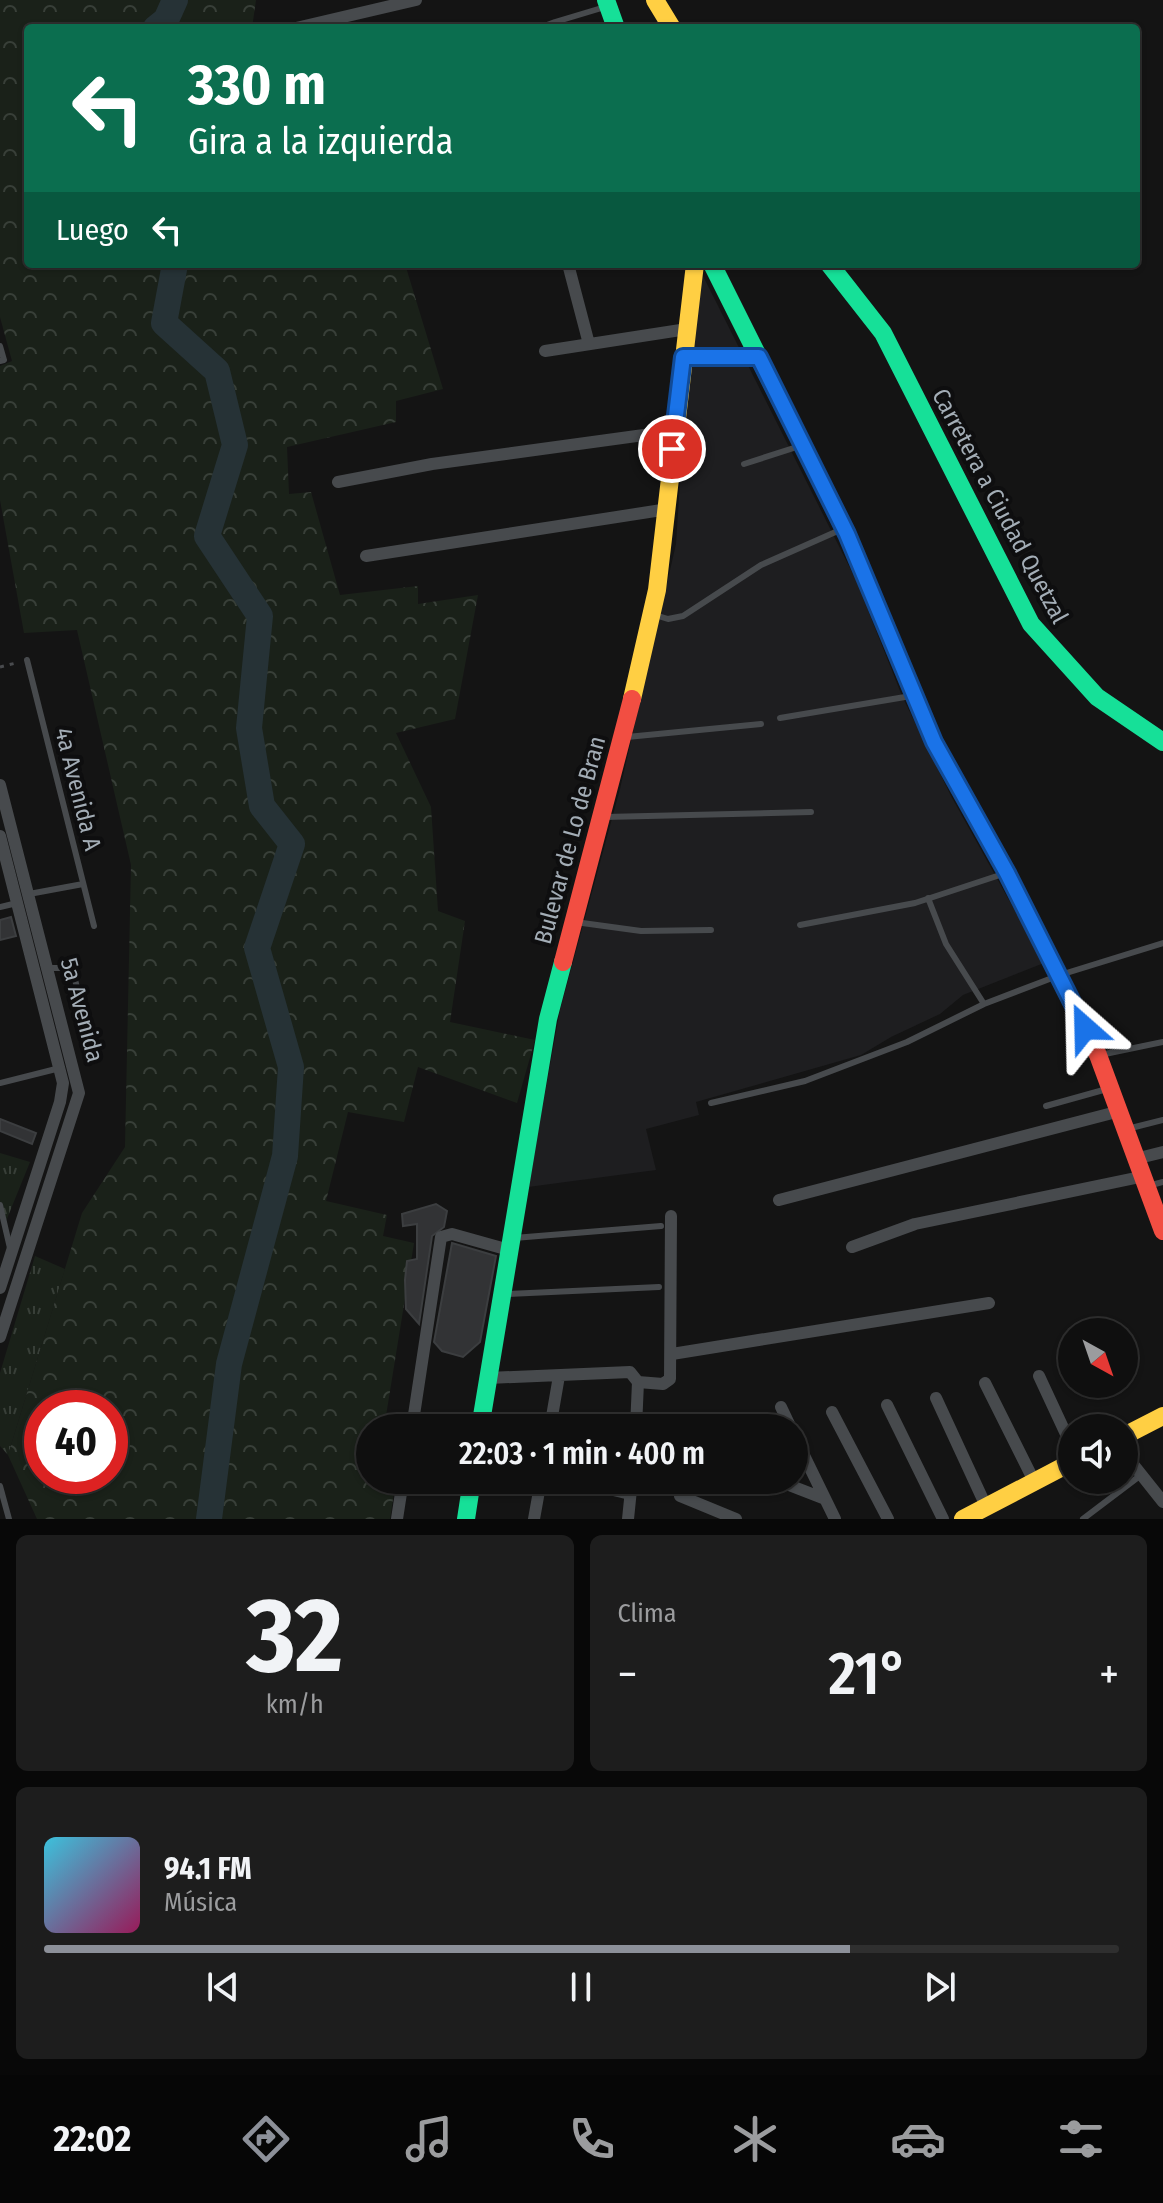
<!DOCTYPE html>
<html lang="es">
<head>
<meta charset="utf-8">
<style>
	:root { --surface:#0f0f0f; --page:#1d1d1d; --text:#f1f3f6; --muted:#9b9c9e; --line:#2f2f2f; --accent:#8c9099 }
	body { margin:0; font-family:"Fira Sans Condensed",sans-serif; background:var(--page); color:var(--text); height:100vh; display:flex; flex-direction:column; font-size:30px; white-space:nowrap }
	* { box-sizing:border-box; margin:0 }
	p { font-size:26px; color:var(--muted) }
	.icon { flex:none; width:44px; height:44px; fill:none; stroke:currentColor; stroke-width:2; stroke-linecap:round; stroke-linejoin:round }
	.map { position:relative; height:1519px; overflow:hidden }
	.sheet { display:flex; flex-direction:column; gap:16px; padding:16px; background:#080808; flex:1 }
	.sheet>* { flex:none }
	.banner { position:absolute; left:24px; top:24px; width:1116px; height:244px; border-radius:8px; box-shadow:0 2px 6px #0004,0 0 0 2px var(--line); background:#0b6e4f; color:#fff; overflow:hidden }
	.needle { width:52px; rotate:140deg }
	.fabs { position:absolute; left:1058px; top:1318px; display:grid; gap:16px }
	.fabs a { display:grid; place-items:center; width:80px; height:80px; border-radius:50%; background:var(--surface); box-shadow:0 2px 6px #0004,0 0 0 2px var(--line); font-size:40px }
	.speed { position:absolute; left:24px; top:1390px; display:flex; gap:16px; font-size:40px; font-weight:700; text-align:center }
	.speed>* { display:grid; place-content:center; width:104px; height:104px; border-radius:50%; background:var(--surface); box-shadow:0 2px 6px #0004,0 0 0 2px var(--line); line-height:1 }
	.speed .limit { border:12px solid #d22; background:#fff; color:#111 }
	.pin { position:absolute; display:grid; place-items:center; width:68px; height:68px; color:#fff; margin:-34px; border:4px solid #fff; border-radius:50%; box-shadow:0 2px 8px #0007 }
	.me { position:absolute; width:88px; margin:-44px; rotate:335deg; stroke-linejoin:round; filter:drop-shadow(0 0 6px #0008) }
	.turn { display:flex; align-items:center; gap:28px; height:168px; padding:0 32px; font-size:36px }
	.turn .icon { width:104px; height:104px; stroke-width:2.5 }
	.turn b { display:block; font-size:56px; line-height:68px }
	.then { display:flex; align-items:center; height:76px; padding:0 32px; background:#0003; gap:16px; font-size:30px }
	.big { font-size:60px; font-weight:600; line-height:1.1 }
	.sheet .widget { flex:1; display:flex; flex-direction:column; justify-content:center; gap:12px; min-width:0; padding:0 28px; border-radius:12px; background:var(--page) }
	.sheet .dial { align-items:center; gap:0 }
	.dial b { font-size:104px; line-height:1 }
	.song { display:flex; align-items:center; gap:24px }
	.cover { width:96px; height:96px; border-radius:12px; background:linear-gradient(135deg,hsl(190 70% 55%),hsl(330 70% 35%)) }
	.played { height:8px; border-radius:4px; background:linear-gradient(90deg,var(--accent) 75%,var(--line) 75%) }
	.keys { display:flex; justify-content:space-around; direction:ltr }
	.heat { display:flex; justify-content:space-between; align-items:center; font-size:44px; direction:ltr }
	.sheet .tiles { flex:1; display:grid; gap:16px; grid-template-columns:1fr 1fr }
	.widget:last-child { grid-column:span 2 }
	.trip { position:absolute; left:356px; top:1414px; width:452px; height:80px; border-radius:40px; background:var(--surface); box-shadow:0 2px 6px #0004,0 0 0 2px var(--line); font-weight:600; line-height:80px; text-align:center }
	.dock { display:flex; height:128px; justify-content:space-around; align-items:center; background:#060606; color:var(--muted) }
	.dock .icon { width:56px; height:56px }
	.dock .on { color:var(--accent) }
	.dock b { font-size:36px; color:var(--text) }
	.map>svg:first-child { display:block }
</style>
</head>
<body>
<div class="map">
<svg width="1163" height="1519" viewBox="0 0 1163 1519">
	<defs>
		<pattern id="grass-tufts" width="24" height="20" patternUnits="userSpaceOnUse" patternTransform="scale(2)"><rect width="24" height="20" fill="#1a2119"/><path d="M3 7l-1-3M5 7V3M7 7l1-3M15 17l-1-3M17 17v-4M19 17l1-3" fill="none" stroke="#383f38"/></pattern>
		<pattern id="forest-crowns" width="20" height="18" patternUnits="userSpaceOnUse" patternTransform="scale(2)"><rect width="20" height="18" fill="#1a2119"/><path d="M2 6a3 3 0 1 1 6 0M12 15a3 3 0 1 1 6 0" fill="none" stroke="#383f38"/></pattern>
	</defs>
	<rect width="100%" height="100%" fill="#141414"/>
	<path fill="#1e1e20" d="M703,276L856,580L902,696L951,796L1044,963L963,995L940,1014L891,1037L861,1055L696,1102L699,1115L646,1129L656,1170L528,1187L560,1010L620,789L676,544L685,403Z"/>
	<path fill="url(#grass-tufts)" d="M0,1153L30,1162L4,1226L0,1210Z
		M35,1256L65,1269L8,1455L0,1446V1373Z"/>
	<path fill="url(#forest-crowns)" fill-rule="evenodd" d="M0,0H256L252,28H28V264H405L443,389L396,401V422L287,447L289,494L311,492L340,595L418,586V604L478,595L455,719L396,733L431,807L438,911L465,921L450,1022L535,1040L517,1103L418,1067L404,1122L348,1112L326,1201L387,1215L383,1236L414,1243L384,1428H370V1480L395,1486L390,1519H37L8,1455L82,1213L125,1147L131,865L77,630L24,633L0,500V366L12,361L0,317ZM42,1408H110V1476H42Z"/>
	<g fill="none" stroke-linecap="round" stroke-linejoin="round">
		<path stroke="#263236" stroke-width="26" d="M156,28L166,20L175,0
			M175,264L164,323L217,371L235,445L207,536L260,616L249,728L262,806L292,844L257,948L291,1067L285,1156L229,1364L209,1519"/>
	</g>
	<path fill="#323335" stroke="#3c3e40" stroke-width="2" d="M11,917L16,936L0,940V920Z
		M0,1119L36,1133L32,1144L0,1131Z
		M436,1204L447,1211L444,1227L432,1236L419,1324L406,1309L405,1280L407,1261L417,1259V1224L403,1226L402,1214Z
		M452,1243L496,1256L480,1342L463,1357L442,1351L434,1342Z"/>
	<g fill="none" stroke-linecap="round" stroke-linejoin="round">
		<path stroke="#494b4e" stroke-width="3" stroke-dasharray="4 6" stroke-linecap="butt" d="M0,667L16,663"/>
		<path stroke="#474a4d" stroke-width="6" d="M539,28L555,22
			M557,28L555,22L605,7
			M0,346L4,360L0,361
			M687,357H755
			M744,464L800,446
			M655,615L668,619L683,616L761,565L840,530
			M27,660L94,926
			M780,718L911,696
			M627,737L761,724
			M605,817L811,812
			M29,894L83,884
			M928,898L946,944L984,1004
			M0,907L17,903
			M575,922L641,931L711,930
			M800,925L915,903L1003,874
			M49,968H64L74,976L94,1051
			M1100,1055L1163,1042
			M0,1083L60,1068
			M711,1103L805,1081L907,1042L984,1004L1060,975L1163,943
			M1046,1106L1107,1089
			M1127,1129L1163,1120
			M1148,1186L1163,1182
			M0,1205L10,1248
			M514,1238L661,1226
			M506,1294L659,1287
			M0,1486L9,1519
			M1083,1519L1141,1475"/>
		<path stroke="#474a4d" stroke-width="12" d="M296,28L416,0
			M568,264L589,344
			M545,351L687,329
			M338,482L432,464L673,431
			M366,556L668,509
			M0,785L79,1093L0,1337
			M0,836L63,1083L60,1102L0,1288
			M1139,1158L1163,1152
			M779,1200L1120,1111
			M852,1247L915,1224L1145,1176
			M672,1354L989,1303
			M1039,1376L1072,1447
			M488,1378L630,1372L638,1382L636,1428
			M638,1382L663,1384L670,1379L671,1216
			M985,1383L1034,1481
			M936,1398L985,1504
			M887,1405L943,1519
			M781,1407L791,1428
			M832,1412L888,1519
			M552,1418L607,1428
			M412,1428L441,1237L452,1234L509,1250
			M550,1428L559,1376
			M794,1435L835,1519
			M1124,1453L1163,1502
			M572,1480L630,1494
			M776,1480L825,1499
			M680,1496L736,1519
			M397,1519L403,1480
			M534,1519L541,1480
			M628,1519L632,1480"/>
		<path stroke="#16e098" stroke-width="18" d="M606,0L616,28
			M712,264L847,534L934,742L1007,873L1060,979
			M829,264L883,333L1031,624L1097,697L1163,742
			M480,1428L548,1019L563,962
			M466,1519L472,1480"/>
		<path stroke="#ffcf43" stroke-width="18" d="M655,0L672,28
			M632,699L657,590L695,264
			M1124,1436L1163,1416
			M963,1519L1072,1462"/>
		<path stroke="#f24e42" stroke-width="18" d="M563,962L632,699
			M1060,979L1098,1055L1163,1231"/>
	</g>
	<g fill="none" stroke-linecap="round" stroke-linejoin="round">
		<g stroke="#114b97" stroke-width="20">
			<path id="route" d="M672,449L683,357H759L847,534L934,742L1007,873L1085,1028"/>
		</g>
		<use href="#route" stroke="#1a73e8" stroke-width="14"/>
	</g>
	<g text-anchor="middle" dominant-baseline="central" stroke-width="8" stroke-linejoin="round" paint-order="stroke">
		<g font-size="24" fill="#a3adb6" stroke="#0e0e0f">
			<text transform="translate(1000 506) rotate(62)">Carretera a Ciudad Quetzal</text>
			<text transform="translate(78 789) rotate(76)">4a Avenida A</text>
			<text transform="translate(570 840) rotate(-75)">Bulevar de Lo de Bran</text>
			<text transform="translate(82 1010) rotate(75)">5a Avenida</text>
		</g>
	</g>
</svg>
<div class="fabs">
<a><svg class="needle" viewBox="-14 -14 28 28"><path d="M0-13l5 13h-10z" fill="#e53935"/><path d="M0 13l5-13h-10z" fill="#9b9c9e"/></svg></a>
<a><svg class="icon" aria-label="sound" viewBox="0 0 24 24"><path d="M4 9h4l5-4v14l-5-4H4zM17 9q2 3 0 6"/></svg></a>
</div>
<div class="speed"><div class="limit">40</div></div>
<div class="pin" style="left:672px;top:449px;background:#d93025"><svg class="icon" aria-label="arrive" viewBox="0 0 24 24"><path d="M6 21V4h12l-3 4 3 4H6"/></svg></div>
<svg class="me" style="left:1085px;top:1028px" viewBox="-20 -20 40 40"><path d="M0-17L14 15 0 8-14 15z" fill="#1a73e8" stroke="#fff" stroke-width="4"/></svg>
<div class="trip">22:03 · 1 min · 400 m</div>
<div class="banner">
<div class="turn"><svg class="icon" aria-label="left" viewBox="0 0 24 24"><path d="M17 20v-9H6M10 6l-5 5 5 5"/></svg><div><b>330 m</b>Gira a la izquierda</div></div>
<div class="then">Luego<svg class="icon" aria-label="left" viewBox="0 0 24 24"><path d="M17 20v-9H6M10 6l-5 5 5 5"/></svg></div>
</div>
</div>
<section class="sheet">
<div class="tiles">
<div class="widget dial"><b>32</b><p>km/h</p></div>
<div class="widget"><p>Clima</p>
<div class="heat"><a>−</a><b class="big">21°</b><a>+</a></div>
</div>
<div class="widget">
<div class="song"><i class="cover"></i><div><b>94.1 FM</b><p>Música</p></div></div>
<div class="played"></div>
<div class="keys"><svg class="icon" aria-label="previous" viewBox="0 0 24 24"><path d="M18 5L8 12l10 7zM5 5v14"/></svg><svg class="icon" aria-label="pause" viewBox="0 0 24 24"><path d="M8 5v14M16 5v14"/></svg><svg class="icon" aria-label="next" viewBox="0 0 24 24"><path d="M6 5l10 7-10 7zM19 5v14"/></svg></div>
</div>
</div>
</section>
<nav class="dock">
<b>22:02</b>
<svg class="icon on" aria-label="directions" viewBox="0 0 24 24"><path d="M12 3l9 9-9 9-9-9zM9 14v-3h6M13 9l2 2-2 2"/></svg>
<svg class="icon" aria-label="music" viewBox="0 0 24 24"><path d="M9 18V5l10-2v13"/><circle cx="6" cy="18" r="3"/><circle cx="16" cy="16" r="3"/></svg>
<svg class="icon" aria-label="phone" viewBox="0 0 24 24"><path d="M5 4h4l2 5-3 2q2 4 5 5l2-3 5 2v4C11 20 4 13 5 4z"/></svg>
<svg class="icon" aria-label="climate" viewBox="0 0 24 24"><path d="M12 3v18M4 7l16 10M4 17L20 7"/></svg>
<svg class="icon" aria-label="car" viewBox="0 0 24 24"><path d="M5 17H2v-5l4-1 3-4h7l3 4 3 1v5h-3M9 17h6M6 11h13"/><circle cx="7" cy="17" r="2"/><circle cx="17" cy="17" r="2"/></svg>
<svg class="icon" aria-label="filters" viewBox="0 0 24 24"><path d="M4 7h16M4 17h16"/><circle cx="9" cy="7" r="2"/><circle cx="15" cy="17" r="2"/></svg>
</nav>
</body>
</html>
